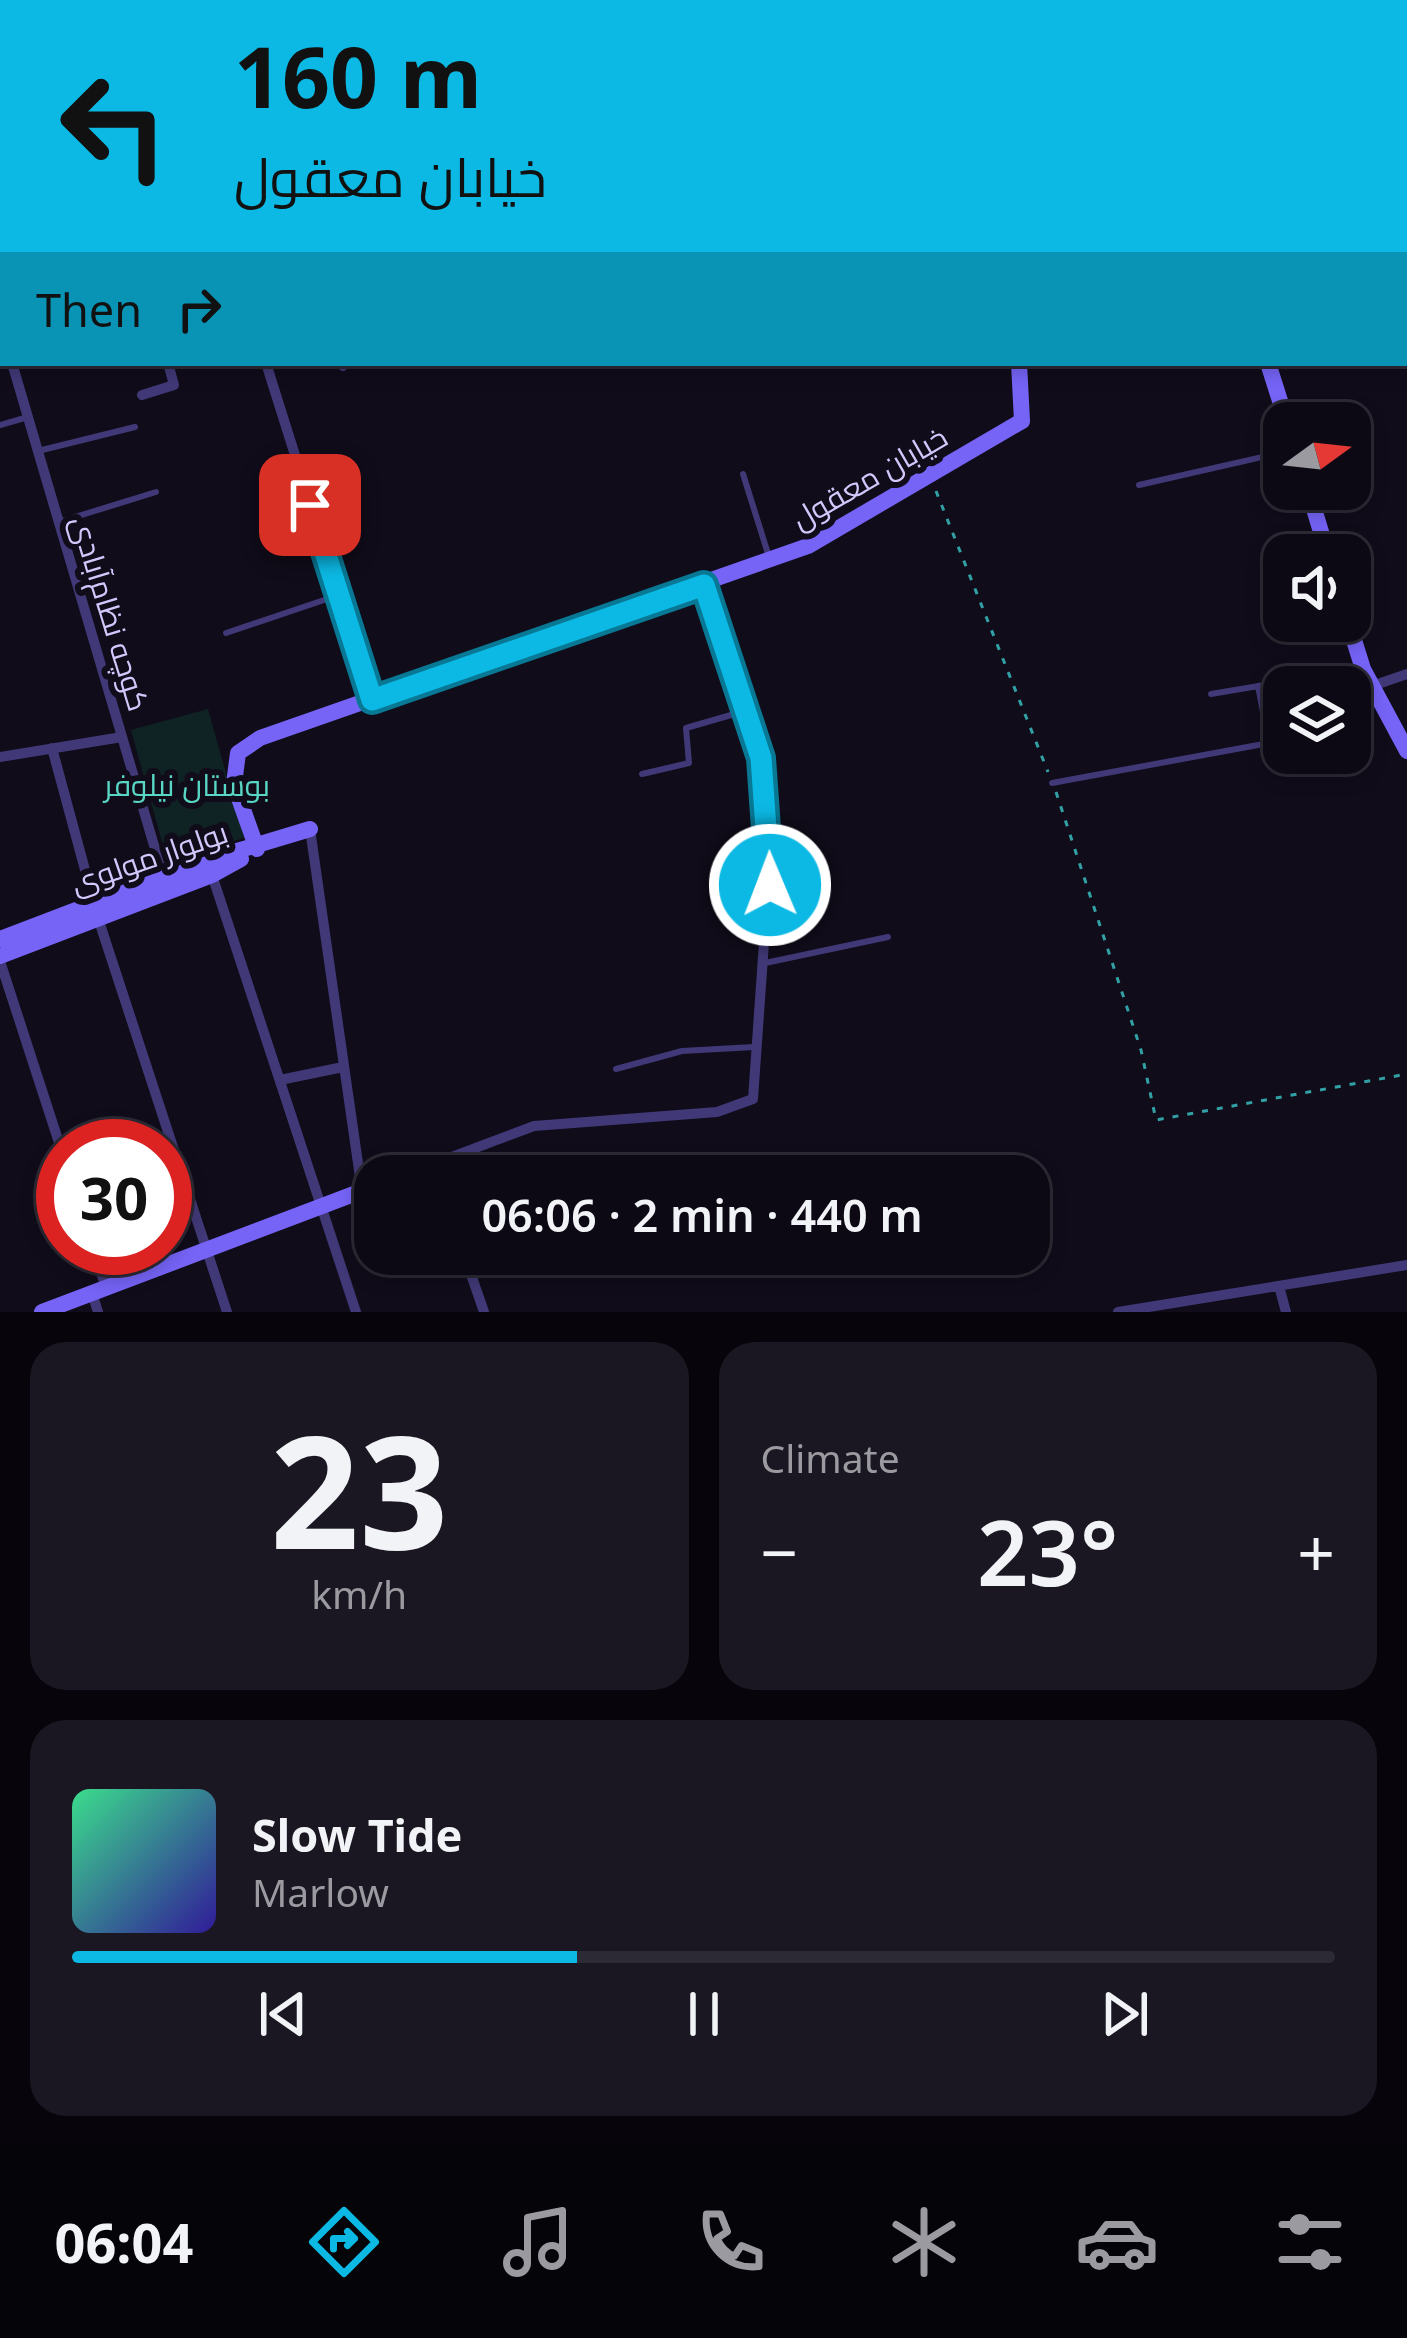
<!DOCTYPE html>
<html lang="en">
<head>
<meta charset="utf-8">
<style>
	:root { --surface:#0c0914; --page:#1a1722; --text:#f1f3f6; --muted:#9a9aa0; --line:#2c2a34; --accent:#0cb9e4 }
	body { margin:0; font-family:"Noto Sans",Cairo,sans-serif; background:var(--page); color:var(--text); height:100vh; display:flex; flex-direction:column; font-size:45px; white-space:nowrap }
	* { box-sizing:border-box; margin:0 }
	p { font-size:39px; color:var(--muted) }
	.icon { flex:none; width:66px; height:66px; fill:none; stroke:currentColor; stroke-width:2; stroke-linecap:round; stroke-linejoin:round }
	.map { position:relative; height:1312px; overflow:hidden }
	.side { display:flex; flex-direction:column; gap:30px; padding:30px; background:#07050b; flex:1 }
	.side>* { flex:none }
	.top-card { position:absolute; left:0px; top:0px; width:1407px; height:366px; box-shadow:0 6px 18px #0003,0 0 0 3px var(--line); background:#0cb9e4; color:#111; overflow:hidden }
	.needle { width:78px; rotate:75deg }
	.fabs { position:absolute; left:1263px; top:402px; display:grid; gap:24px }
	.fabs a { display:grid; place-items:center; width:108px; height:108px; border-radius:24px; background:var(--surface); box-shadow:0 6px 18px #0003,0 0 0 3px var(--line); font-size:60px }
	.speed { position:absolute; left:36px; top:1119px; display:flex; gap:24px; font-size:60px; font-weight:700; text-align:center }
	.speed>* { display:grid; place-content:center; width:156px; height:156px; border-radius:50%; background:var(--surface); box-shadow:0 6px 18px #0003,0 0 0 3px var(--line); line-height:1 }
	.speed .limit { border:18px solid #d22; background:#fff; color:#111 }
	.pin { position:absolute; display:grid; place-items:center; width:102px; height:102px; color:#fff; margin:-51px; border-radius:24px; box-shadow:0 6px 18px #0006 }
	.me { position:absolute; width:132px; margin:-66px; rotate:359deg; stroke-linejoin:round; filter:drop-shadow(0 0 9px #0008) }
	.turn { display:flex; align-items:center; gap:42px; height:252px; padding:0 36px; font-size:54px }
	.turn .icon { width:156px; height:156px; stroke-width:2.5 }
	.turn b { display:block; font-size:84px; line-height:102px }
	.then { display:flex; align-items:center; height:114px; padding:0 36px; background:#0003; gap:24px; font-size:45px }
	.big { font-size:90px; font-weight:600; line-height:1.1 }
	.side .card { flex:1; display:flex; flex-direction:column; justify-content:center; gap:18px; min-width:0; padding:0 42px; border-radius:36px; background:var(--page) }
	.side .dial { align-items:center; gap:0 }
	.dial b { font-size:156px; line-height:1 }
	.song { display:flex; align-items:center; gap:36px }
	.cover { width:144px; height:144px; border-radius:18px; background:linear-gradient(135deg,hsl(150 70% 55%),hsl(250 70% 35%)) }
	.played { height:12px; border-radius:6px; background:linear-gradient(90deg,var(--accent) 40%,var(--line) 40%) }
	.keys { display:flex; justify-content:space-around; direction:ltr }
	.heat { display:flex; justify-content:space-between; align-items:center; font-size:66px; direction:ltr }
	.side .tiles { flex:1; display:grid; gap:30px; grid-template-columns:1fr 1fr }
	.card:last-child { grid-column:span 2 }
	.trip { position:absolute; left:354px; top:1155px; width:696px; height:120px; border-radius:36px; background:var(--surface); box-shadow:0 6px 18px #0003,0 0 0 3px var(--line); font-weight:600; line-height:120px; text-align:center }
	.tab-bar { display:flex; height:192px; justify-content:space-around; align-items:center; background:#050408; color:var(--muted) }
	.tab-bar .icon { width:84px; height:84px }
	.tab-bar .current { color:var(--accent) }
	.tab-bar b { font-size:54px; color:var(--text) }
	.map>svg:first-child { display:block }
</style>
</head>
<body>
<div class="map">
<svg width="1407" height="1312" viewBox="0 0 1407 1312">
	<rect width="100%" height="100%" fill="#100c1a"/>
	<path fill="#0f2324" d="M208,709L244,838L167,860L131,730Z"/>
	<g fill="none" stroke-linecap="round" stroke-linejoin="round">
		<path stroke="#32a1a6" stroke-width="3" stroke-dasharray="6 9" stroke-linecap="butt" d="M936,491L1048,772
			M1056,792L1141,1050L1156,1120L1407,1074"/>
		<path stroke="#413977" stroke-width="6" d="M64,0L65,3
			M1149,0L1150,3
			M550,3H551
			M0,46L3,45
			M0,296L3,295
			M0,425L28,417
			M38,451L135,427
			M743,474L769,557
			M1139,485L1284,452
			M59,522L156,492
			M226,633L339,595
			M1211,694L1359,669
			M642,774L689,763L686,728L745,711
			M1052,783L1269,743L1258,686
			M765,963L888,937
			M616,1069L682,1051L754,1047"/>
		<path stroke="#413977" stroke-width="10" d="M0,324L3,334
			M12,363L163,876
			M266,363L372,700
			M342,363L343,366
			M142,395L174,385L168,363
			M1372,686L1407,674
			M52,748L94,903
			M0,757L122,737
			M310,829L362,1191
			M212,875L356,1312
			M98,918L227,1312
			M0,961L63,1155
			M280,1080L343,1067
			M437,1176L433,1164L534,1126L717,1112L753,1099L771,843L761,758L704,585
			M93,1248L106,1288
			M464,1254L484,1312
			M1279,1286L1286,1312
			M92,1293L98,1312
			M1118,1312L1407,1265"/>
		<path stroke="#7664f7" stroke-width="16" d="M1020,0V3
			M223,3V0
			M865,3L878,0
			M0,223H3
			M1404,274L1407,275
			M1268,363L1287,423
			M1308,489L1328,555
			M1348,621L1363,669L1407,751
			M257,849L234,784L238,753L260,738L808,546L1022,421L1019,363
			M0,939L207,860L310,829
			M0,956L212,875L241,859
			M402,1176L433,1164
			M42,1312L375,1186"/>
	</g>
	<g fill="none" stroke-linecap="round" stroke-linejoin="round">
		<g stroke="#087894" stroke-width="30">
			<path id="route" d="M310,505L372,700L704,585L761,758L770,885"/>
		</g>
		<use href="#route" stroke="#0cb9e4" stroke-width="21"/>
	</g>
	<g text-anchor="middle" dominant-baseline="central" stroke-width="12" stroke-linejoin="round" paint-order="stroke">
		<g font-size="30" fill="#d3c8fc" stroke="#100c1a">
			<text transform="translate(869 477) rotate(-30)">خیابان معقول</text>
			<text transform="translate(111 613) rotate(73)">کوچه نظام‌آبادی</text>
			<text transform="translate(149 857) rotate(-19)">بولوار مولوی</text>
		</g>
		<g font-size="30" fill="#59d7c4" stroke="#100c1a">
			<text x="187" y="784">بوستان نیلوفر</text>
		</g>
	</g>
</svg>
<div class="fabs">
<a><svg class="needle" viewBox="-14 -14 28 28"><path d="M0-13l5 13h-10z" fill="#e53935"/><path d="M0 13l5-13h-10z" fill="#9a9aa0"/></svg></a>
<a><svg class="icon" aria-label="sound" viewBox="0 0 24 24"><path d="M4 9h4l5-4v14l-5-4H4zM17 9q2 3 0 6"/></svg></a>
<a><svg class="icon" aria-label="layers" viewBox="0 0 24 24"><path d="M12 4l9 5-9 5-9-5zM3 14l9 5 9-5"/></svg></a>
</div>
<div class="speed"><div class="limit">30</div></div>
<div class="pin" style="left:310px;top:505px;background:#d93025"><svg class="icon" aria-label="arrive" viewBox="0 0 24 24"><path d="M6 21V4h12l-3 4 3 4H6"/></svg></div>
<svg class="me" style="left:770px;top:885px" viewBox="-20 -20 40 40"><circle r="17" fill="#0cb9e4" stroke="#fff" stroke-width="3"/><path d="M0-11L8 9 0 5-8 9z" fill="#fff"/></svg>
<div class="trip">06:06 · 2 min · 440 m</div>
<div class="top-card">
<div class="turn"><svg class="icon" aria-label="left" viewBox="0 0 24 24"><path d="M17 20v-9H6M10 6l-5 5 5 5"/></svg><div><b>160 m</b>خیابان معقول</div></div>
<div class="then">Then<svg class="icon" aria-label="right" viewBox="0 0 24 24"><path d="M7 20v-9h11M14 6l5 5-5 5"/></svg></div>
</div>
</div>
<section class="side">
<div class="tiles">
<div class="card dial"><b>23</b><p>km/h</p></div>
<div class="card"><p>Climate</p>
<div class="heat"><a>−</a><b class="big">23°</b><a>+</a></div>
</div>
<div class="card">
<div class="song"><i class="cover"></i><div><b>Slow Tide</b><p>Marlow</p></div></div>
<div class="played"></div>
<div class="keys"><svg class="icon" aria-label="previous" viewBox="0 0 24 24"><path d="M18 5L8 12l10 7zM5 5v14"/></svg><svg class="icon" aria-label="pause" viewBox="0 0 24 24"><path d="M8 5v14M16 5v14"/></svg><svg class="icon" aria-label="next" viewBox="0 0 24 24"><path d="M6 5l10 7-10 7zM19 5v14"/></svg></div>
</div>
</div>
</section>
<nav class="tab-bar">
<b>06:04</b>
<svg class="icon current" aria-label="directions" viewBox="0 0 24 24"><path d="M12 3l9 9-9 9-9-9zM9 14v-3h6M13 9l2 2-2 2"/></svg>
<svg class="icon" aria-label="music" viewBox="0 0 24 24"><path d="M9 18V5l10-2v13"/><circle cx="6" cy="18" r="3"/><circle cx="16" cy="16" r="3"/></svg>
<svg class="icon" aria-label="phone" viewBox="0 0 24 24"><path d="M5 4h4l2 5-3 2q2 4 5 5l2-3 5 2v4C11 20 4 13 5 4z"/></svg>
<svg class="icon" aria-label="climate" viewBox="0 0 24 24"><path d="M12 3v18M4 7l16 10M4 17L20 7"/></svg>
<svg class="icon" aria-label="car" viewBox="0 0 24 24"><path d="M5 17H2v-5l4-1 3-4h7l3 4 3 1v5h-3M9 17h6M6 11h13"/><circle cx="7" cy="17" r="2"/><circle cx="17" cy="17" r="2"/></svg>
<svg class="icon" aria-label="filters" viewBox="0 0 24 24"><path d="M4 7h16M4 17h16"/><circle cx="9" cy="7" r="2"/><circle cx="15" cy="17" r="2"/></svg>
</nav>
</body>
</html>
